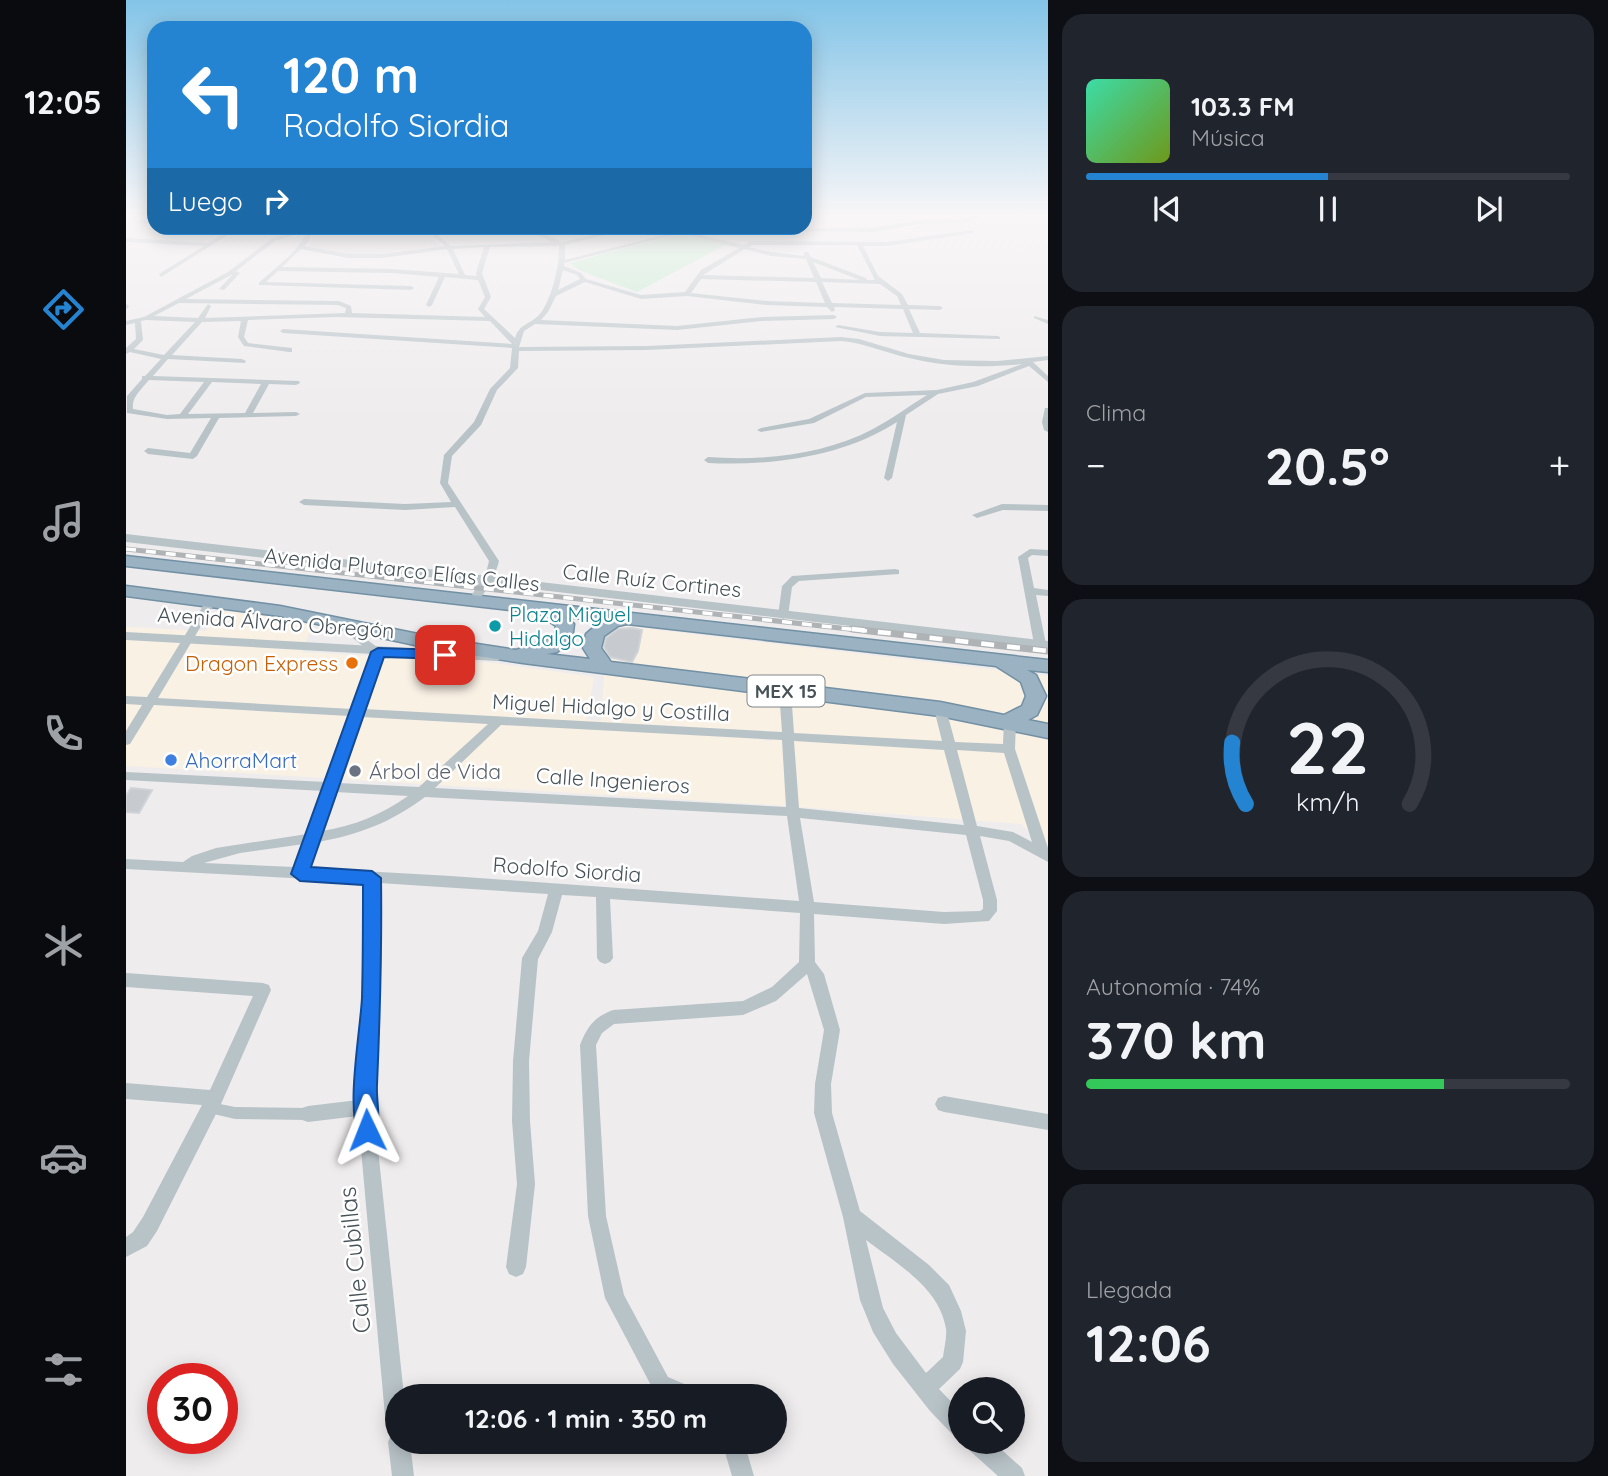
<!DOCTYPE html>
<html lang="es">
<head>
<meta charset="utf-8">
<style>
	:root { --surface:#171b24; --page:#20242c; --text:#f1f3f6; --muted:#9ea1a6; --line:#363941; --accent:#2484d1 }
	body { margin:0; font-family:Quicksand,sans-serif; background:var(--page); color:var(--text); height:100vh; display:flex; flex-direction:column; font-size:26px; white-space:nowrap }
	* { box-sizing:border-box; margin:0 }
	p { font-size:23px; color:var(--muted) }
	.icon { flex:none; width:38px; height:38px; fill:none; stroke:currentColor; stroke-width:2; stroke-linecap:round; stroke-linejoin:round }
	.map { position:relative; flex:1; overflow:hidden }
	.sheet { display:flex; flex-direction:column; gap:14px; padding:14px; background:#0d0f14; width:560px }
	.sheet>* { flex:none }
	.hud { position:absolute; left:21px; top:21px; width:665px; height:214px; border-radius:21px; box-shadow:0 4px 18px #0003; background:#2484d1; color:#fff; overflow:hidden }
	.buttons { position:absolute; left:822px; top:1377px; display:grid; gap:14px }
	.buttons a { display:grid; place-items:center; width:77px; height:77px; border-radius:50%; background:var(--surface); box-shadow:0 4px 18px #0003; font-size:35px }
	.speed { position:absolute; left:21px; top:1363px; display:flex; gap:14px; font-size:35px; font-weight:700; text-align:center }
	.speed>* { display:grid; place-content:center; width:91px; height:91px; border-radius:50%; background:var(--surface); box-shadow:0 4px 18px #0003; line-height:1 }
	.speed .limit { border:10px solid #d22; background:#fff; color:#111 }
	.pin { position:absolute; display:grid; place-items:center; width:60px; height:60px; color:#fff; margin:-30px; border-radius:14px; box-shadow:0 4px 10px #0006 }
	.me { position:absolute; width:77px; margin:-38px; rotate:358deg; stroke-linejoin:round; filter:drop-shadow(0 0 5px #0008) }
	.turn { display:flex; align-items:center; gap:24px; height:147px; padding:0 21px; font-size:32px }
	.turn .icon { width:91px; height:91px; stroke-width:2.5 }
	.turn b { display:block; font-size:49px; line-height:60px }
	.then { display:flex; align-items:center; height:66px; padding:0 21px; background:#0003; gap:14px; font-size:26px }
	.big { font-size:52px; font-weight:800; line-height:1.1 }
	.sheet .card { flex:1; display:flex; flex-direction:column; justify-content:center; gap:10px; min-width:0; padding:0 24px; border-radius:21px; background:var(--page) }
	.sheet .dial { align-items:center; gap:0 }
	.dial svg { height:182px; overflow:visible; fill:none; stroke:var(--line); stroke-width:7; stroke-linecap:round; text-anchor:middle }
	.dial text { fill:var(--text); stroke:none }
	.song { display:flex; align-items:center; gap:21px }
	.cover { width:84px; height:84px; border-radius:10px; background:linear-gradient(135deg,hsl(160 70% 55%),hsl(80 70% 35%)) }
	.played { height:7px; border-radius:4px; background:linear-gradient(90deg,var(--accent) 50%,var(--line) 50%) }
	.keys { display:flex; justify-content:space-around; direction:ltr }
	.heat { display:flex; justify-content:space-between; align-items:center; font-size:38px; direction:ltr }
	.charge { height:10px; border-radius:5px; background:linear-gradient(90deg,#34c759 74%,var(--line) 0) }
	.trip { position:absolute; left:259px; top:1384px; width:402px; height:70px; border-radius:35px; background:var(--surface); box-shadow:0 4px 18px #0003; font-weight:800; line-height:70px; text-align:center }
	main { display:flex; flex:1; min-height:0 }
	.tabs { display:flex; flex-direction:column; width:126px; justify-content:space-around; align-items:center; background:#090b0e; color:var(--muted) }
	.tabs .icon { width:49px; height:49px }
	.tabs .on { color:var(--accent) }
	.tabs b { font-size:32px; color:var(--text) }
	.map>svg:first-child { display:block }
</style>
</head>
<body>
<main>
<nav class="tabs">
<b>12:05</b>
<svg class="icon on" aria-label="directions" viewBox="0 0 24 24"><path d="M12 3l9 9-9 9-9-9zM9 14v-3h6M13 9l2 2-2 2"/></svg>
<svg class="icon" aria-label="music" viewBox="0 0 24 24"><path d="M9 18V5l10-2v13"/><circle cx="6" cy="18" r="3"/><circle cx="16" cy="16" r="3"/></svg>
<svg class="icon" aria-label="phone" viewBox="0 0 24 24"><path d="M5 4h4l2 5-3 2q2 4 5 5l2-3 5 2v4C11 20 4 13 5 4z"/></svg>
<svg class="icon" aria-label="climate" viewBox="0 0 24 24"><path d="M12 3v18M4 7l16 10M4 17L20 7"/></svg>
<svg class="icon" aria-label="car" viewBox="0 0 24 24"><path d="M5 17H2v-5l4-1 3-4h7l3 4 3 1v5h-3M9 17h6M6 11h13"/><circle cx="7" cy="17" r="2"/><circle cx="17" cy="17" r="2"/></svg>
<svg class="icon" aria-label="filters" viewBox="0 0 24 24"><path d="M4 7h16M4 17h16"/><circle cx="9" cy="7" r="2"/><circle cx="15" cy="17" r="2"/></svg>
</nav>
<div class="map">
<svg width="922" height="1476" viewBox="0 0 922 1476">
	<rect width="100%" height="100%" fill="#efeced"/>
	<path fill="#faf1e5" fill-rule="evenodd" d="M96,607L149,615L182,625L185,629L176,652L367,663L468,677L460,719L475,721L479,660L466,648L474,633L491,625L922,676V850L895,824L647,805L0,766V627L80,631ZM491,723L646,732V741Z"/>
	<path fill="#e0ddde" d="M191,228H297L293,229H297L314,246L233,256L183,247Z"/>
	<path fill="#bcebc9" d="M562,231L601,244L511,292L453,270L444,263Z"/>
	<path fill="#c7cacf" stroke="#d0d3d8" stroke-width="2" d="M506,628L516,630L512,651L506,662L484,657L478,647L480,638L492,629Z
		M5,788L26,790L13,813L0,812V796Z"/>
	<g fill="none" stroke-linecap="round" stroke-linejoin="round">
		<g stroke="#7290a4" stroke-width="3">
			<path id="trunk" d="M0,556L922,660V672L901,670L910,675L920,696L911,715L902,720L922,724V738L814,716L397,663L312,650L154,616L0,596V586L154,606L312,638L390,650L428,637L430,626L411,613L0,566ZM440,617L475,621L460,634L457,648L464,659L421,654L431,652L446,640L448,624ZM501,624L870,666L895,682L900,696L896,706L878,715L814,702L485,662L475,648L478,636L492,626Z"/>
		</g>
		<path fill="#b8c3c8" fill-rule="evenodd" d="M84,1102L109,1107L182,1108L187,1110L189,1114L187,1118L182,1120L109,1119L79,1112L77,1108L79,1104Z"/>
		<path fill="#b8c3c8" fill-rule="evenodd" d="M679,214H781L679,217Z
			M852,214H860L838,223L793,224L747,232L663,231L660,229L747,228L793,220L837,219Z
			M13,219L28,222V226L11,222Z
			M107,228H113L35,277L33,274L78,246L0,242V238L82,243Z
			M180,228H188L183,241L178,246L222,254H256L319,246L298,228H303L325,246L427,242L395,228C403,228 411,233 418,232C426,231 433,228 441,228L420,235L436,242L497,228H505L439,245V260L564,228H572L562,232L618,245L626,241L761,242L846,230L848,233L761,246H737L752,276L776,294L782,305L814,306L817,308L814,310L783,309L794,333L872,336L874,337V339L754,336L709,327L712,325L754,332L787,333L777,309L708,307L709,310L706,312L701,307L641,305L561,296L515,299L459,282L430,296L422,312L415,320L551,326L636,317L708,315L711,317L708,319L636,321L551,330L409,324L398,331L393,347L521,346L715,337L733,339L783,354L818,360L871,361L922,356V360L907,362L922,376V382L903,366L852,386L812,394L780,415L766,478L762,481L758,478L771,422C717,457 645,466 582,463L578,460L582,457C636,461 698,455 747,429C766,419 783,406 801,395L740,397L688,423L635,432L631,430L635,428L683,419L739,393L811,390L847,382L896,364C858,368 820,367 783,358C760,353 739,343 715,341L521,350L393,351L392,368L371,390L355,425L326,456L322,483L373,561C370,574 359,597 348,603L343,600L361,569L363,561L329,507L279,510L178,505L173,502L178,499L279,504L325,502L314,483L318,455L348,422L364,389L384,368L386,348L157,333L154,331L157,329L386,344L364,321L211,317L122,320L118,337L122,343L166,348V352H163L118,346L112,337L115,321L76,322L46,355L116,359L120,361L119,363L42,359L27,376L173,381L174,383L170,385L143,384L127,413L170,412L174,414L170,416L93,418L71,456L67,459L22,454L18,451L22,448L64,453L85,418L41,419L1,413V396L16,379V376H19L35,359L4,352L0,354V348L10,339L9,323L0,325V321L18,317L102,272L145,239ZM181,231C173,252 148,268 133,283V285L285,290L288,288L285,286L140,282L152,271L266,273L313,277L300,305L303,307L306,305L319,277L352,280L359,297L352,309L359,317L226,313L225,306L213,301L60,299L107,274L93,289L98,290L114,273L110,271L149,241ZM555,233L613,248L575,270L559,292L515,295L460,279L455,273L438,266V263ZM627,245H731L749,280H741L740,278L685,257L682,252H678V256L645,252L623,247ZM433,246C434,265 425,302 413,315C403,325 394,323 389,338L358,309L365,297L356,273L364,247ZM358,247L350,273L351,276L339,275L327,249ZM175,249L222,258H256L321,249L333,274L266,269L156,267ZM619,249L645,256L680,259L688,278L577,275ZM687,262L734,280L695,278ZM437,270L451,275L454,279L432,290ZM575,279L690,282L699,303L641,301L565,293ZM696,282L754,284L771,296L775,305L706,303ZM53,303L212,305L220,308L219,313L79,318L85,306L82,304L72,318L28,316ZM20,320L69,322L38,355L8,349L17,340L15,321ZM23,380L78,382L54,414L41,415L7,409C5,397 16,389 23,380ZM86,382L135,384L119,413L62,414Z
			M0,304L3,306L2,308L0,309Z
			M908,316L922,320V324L908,318Z
			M919,408H922V432L918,430L916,422Z
			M876,504L922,505V511L877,510L851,518L846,515Z
			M904,549L922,550V556L906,555L902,558L908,588L922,590V596L910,595L920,644L914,647L908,644L892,557Z
			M769,569L773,570V574L673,581L666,587L662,616L657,619L652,616L656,586L666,576Z
			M85,598L90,601L32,698L226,709L246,653L211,626L210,624L211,622L215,621L258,652L238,709L656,732L653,691L659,687L665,691L668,733L816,741L808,709L814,705L820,709L829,742L877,744L878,721L884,717L888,718L890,721L889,749L922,848V862L883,841L854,836L871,900V911L863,921L818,924L688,914L689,962L698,974L714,1030L705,1084L706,1113L734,1211L803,1265L823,1285L835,1311L840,1331L837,1362L834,1369L813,1389L835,1412V1438L827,1435L804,1411L767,1364L747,1332L734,1300L717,1217L688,1113L689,1084L698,1030L681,974L650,1001L617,1015L488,1024L476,1033L470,1045L480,1216L498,1295L542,1377L570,1389L573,1396H540L528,1391L479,1298L462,1216L454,1045C461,1027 468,1017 487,1010L617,1001L646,987L673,962L674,913L484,899L487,958L484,962L479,964L474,962L471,958L470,897L436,895L426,932L412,959L403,1061L404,1121L409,1184L400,1267L397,1274L390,1277L383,1274L380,1267L391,1184L386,1121L387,1061L396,958L412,931L422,894L253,883L250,1130L278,1396H271V1442H284L288,1476H266L262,1442L265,1435L260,1427L232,1116L182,1122L176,1120L173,1114L176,1108L182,1106L232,1100L239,882L0,869V859L57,862L66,856L90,848L181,834L197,791L0,780V772L200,782L223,716L28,705L4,744L0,745V731L16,705L0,704V696L21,697L80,601ZM235,717L362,724L293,787L212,783ZM375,725L656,740L660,807L309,788ZM668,741L818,750L838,825L673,808ZM831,750L878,753L906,842L887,832L851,826ZM209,792L282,796C255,815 228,826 196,831ZM299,797L661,816L673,901L325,876L183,868L192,842C232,835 266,822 299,797ZM674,818L840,835L857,900V909L854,911L818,912L688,902ZM178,844L169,867L78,863L114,853ZM740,1240C770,1263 814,1288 820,1329C821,1338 818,1348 817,1357L800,1373L770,1333L757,1308Z
			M0,973L137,983L143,985L145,990L95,1104L31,1231L21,1246L0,1257V1237L7,1232L17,1217L76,1105L0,1099V1083L84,1090L127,996L0,987Z
			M818,1096L922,1114V1130L818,1112L812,1110L809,1104L812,1098Z
			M596,1442H618L628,1476H606Z
			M840,1442H867L896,1468L899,1476H872L843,1450Z"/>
		<path fill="#b8c3c8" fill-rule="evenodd" d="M0,534L922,641V649L0,542Z
			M0,632L371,653L378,657L371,661L0,640Z"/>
		<use href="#trunk" fill="#9ab2c2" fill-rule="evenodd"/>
		<g stroke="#afb3b6" stroke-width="5">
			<path id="rail-far1" d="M0,549L741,631"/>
		</g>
		<g stroke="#afb3b6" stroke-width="7">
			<path id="rail" d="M726,629L922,651"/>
		</g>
		<use href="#rail-far1" stroke="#fff" stroke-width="3.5" stroke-dasharray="10" stroke-linecap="butt"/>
		<use href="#rail" stroke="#fff" stroke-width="4.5" stroke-dasharray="13" stroke-linecap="butt"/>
	</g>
	<linearGradient id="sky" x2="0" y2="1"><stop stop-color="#83c4e7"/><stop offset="0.51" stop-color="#f8f6f7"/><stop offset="1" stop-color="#f8f6f7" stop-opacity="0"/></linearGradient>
	<rect width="922" height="421" fill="url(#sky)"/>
	<path fill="#1a73e8" stroke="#114b97" stroke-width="2" d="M252,648L319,650L326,655L319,659L258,657L185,867L246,871L255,878C256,947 254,1015 251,1085C250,1102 256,1122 249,1138L241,1141L233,1138C220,1107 234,1034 236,998C237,961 237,922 237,885L174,881L165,874L245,652Z"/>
	<circle fill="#0f9aa8" stroke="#fff" stroke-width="2.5" cx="369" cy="626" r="7"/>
	<circle fill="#e8710a" stroke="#fff" stroke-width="2.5" cx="226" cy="663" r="7"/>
	<circle fill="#3f7fe0" stroke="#fff" stroke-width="2.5" cx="45" cy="760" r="7"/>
	<circle fill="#6b7280" stroke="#fff" stroke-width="2.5" cx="229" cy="771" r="7"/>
	<g text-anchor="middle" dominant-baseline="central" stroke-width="5" stroke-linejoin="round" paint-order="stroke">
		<rect fill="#fff" stroke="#7e868a" stroke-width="2" x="621.5" y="675.5" width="77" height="31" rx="5"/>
		<g font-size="19" font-weight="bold" fill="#465258">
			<text x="660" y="691">MEX 15</text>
		</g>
		<g font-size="21" fill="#465258" stroke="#fff">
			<text transform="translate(276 569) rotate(6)">Avenida Plutarco Elías Calles</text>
			<text transform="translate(526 580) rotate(6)">Calle Ruíz Cortines</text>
			<text transform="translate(150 622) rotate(4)">Avenida Álvaro Obregón</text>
			<text transform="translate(485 707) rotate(3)">Miguel Hidalgo y Costilla</text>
			<text transform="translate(487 780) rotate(4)">Calle Ingenieros</text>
			<text transform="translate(441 869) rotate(4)">Rodolfo Siordia</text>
		</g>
		<g font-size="21" fill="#0d838f" stroke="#fff" text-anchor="start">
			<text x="383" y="614">Plaza Miguel<tspan x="383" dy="24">Hidalgo</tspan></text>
		</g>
		<g font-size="21" fill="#c56008" stroke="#fff" text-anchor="end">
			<text x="212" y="663">Dragon Express</text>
		</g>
		<g font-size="21" fill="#366cbe" stroke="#fff" text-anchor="start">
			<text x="59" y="760">AhorraMart</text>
		</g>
		<g font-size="21" fill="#5b616d" stroke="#fff" text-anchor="start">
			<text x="243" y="771">Árbol de Vida</text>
		</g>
		<g font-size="24" fill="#465258" stroke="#fff">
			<text transform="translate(228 1260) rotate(-96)">Calle Cubillas</text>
		</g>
	</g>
</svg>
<div class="buttons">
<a><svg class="icon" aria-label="search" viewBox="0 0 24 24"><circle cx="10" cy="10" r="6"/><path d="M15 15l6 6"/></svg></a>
</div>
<div class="speed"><div class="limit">30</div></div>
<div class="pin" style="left:319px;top:655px;background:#d93025"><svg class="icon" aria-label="arrive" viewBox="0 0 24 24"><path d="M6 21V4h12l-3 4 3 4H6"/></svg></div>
<svg class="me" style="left:241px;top:1130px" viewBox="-20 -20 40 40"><path d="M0-17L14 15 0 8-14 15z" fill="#1a73e8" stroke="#fff" stroke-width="4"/></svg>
<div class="trip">12:06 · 1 min · 350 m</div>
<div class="hud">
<div class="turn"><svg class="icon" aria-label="left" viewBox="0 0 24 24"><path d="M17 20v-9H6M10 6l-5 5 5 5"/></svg><div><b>120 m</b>Rodolfo Siordia</div></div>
<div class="then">Luego<svg class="icon" aria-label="right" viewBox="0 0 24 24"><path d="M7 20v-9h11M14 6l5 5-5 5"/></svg></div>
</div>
</div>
<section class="sheet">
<div class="card">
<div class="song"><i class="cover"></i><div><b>103.3 FM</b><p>Música</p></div></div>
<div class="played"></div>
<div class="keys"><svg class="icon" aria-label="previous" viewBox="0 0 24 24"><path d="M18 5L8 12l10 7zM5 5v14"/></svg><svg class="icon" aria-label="pause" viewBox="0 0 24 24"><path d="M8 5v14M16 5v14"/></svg><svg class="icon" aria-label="next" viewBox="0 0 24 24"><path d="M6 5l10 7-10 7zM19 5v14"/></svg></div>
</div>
<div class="card"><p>Clima</p>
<div class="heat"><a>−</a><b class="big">20.5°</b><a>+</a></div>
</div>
<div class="card dial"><svg viewBox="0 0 100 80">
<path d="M14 69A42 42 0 1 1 86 69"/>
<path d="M14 69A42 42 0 0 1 8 42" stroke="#2484d1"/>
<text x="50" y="56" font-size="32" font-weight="700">22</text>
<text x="50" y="72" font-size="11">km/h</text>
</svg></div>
<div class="card"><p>Autonomía · 74%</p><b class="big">370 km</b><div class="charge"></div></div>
<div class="card"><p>Llegada</p><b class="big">12:06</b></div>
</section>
</main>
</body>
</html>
